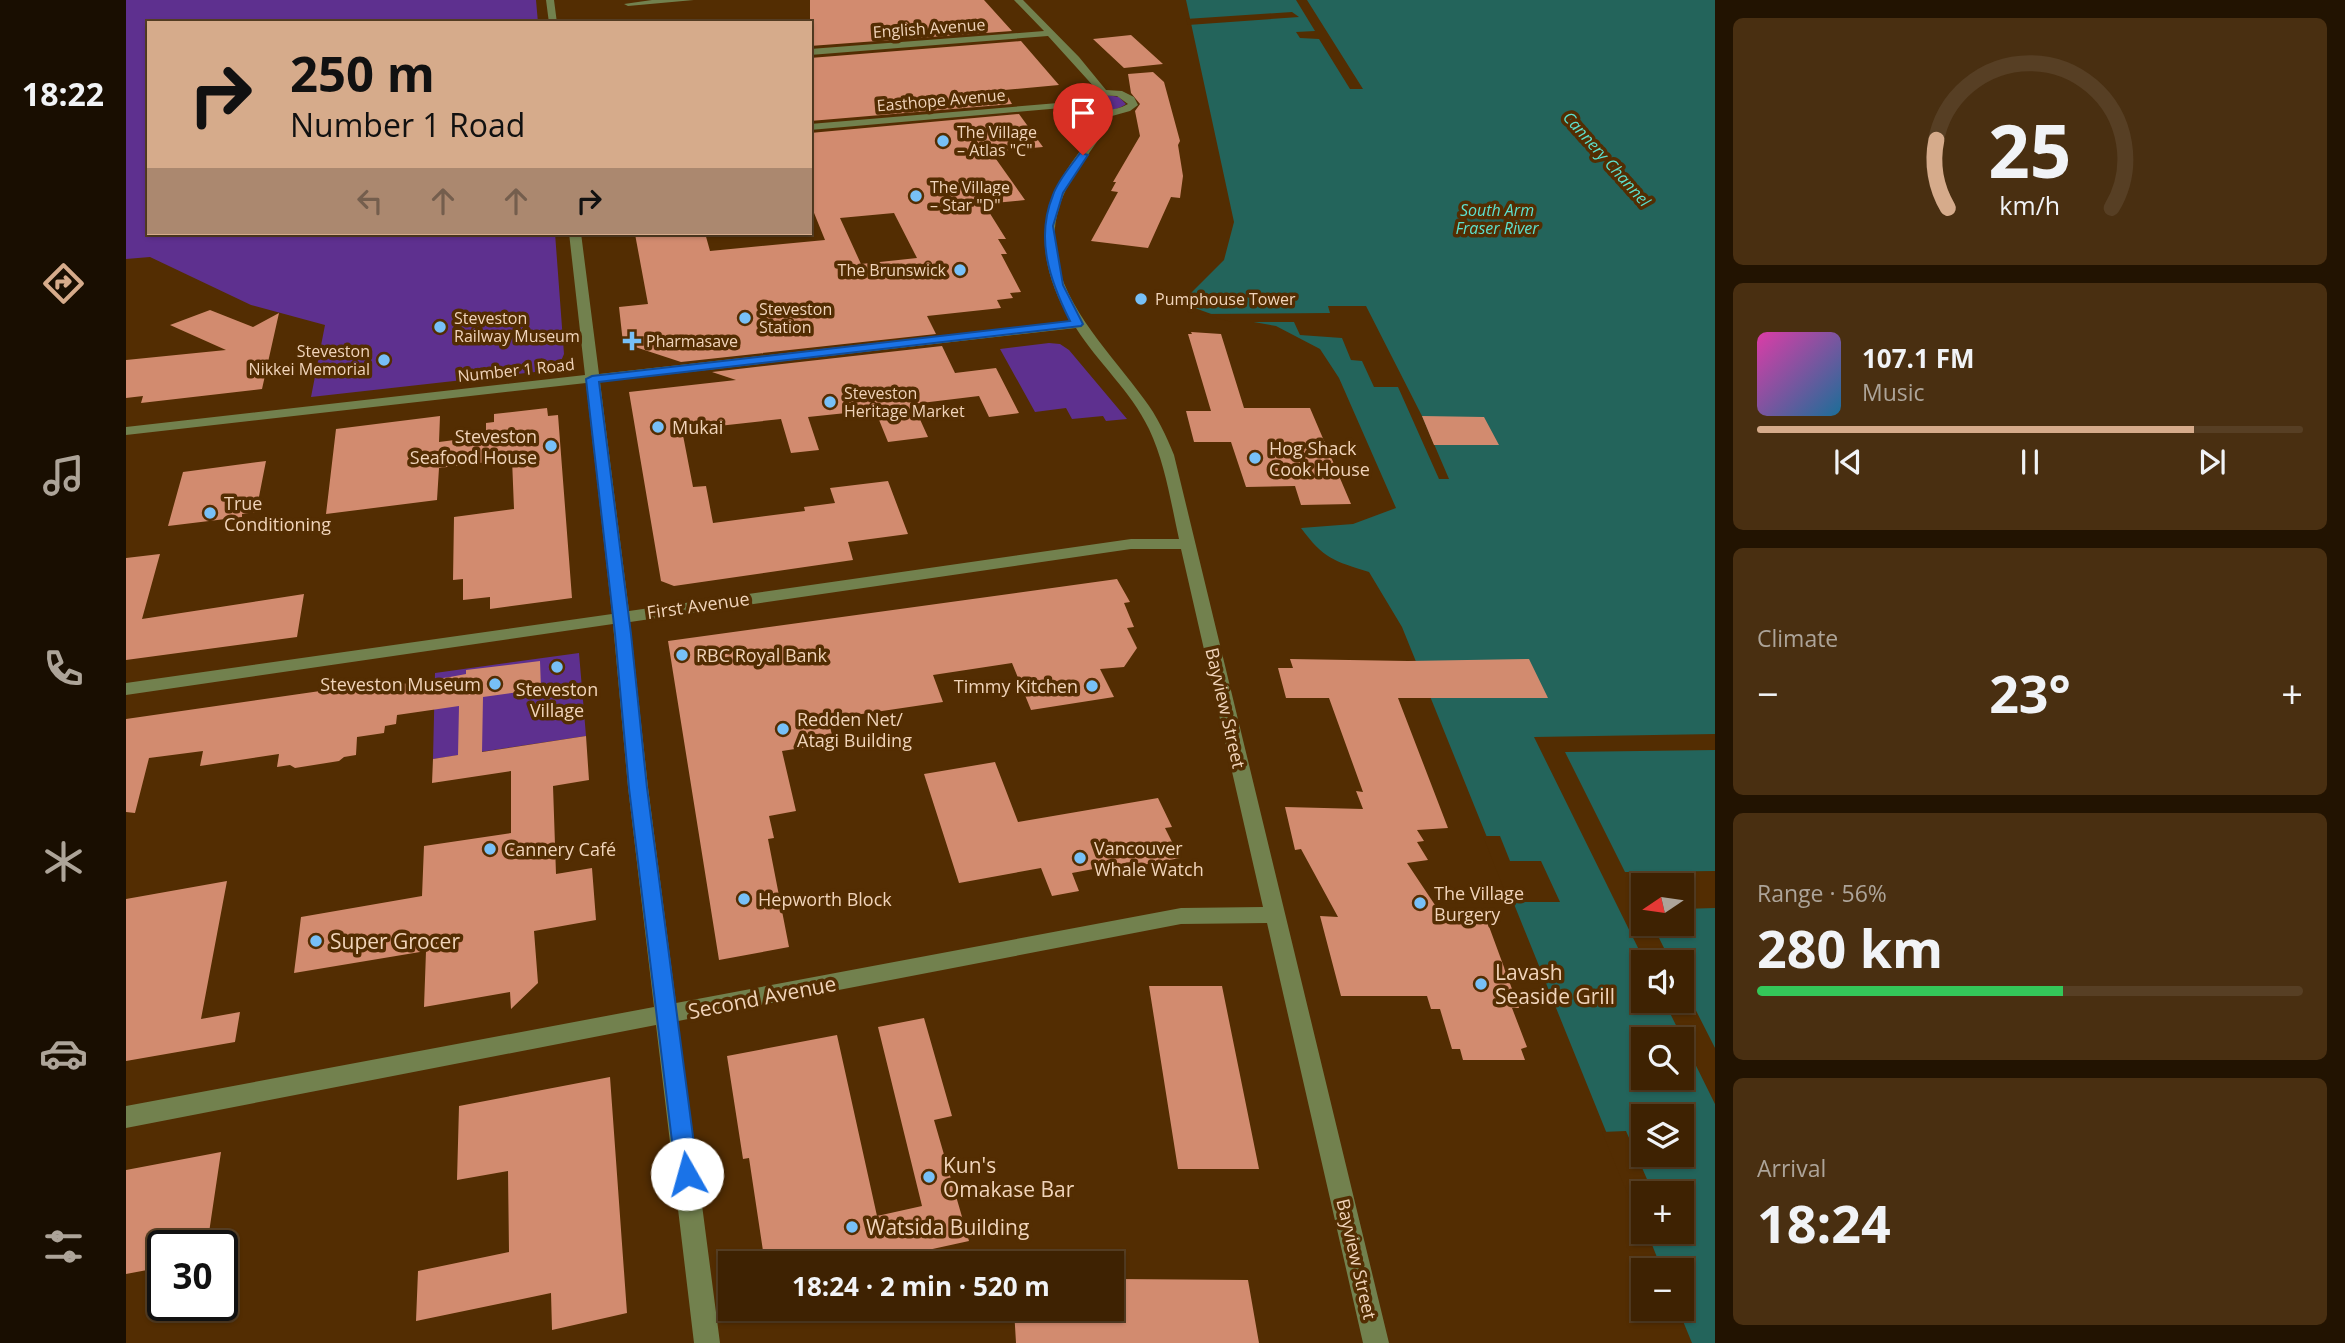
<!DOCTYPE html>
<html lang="en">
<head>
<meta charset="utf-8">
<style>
	:root { --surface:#3e2202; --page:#492f11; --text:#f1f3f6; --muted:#ada499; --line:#573f24; --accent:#d6ab8b }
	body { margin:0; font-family:"Open Sans",sans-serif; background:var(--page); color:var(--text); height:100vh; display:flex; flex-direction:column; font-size:26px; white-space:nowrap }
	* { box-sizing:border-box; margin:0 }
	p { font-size:23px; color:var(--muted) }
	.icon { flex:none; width:38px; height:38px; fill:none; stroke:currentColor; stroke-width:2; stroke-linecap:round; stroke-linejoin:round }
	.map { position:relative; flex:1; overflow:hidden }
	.side { display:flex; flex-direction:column; gap:18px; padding:18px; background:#221301; width:630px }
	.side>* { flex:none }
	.guide { position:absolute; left:21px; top:21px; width:665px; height:214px; border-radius:0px; box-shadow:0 2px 5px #0004,0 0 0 2px var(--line); background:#d6ab8b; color:#111; overflow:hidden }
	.needle { width:46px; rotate:257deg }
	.controls { position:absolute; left:1505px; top:873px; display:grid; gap:14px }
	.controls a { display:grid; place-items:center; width:63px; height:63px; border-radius:0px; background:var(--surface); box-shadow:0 2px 5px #0004,0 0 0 2px var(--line); font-size:35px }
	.speed { position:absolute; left:21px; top:1230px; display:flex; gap:14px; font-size:35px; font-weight:700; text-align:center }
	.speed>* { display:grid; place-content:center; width:91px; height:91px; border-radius:50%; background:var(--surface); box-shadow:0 2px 5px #0004,0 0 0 2px var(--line); line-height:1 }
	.speed .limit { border:4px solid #111; border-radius:10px; background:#fff; color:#111 }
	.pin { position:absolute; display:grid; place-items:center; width:60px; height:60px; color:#fff; margin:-72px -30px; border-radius:50% 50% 50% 0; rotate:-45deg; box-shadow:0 0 7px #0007 }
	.pin .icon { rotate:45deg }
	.me { position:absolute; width:77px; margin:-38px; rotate:353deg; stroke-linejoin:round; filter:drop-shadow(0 0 5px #0008) }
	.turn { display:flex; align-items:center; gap:24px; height:147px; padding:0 28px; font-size:32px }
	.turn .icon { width:91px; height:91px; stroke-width:2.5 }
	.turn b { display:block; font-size:49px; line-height:60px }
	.lanes { display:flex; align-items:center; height:66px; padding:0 28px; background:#0003; justify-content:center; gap:35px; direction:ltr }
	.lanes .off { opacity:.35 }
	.big { font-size:52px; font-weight:700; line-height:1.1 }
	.side .card { flex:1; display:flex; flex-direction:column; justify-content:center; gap:10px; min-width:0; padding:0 24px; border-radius:10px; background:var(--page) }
	.side .dial { align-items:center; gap:0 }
	.dial svg { height:182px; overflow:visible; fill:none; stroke:var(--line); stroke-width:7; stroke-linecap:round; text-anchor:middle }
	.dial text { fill:var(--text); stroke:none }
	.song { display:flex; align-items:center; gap:21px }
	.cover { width:84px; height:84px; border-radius:10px; background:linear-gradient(135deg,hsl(320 70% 55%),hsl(200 70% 35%)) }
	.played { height:7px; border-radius:4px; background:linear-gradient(90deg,var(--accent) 80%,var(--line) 80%) }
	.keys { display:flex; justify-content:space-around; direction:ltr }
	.heat { display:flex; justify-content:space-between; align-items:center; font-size:38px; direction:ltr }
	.charge { height:10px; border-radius:5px; background:linear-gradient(90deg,#34c759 56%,var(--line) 0) }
	.trip { position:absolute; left:592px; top:1251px; width:406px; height:70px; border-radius:0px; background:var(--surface); box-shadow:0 2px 5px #0004,0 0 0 2px var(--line); font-weight:700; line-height:70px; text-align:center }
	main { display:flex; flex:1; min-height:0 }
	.menu { display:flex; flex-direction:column; width:126px; justify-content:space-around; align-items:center; background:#190e01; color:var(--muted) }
	.menu .icon { width:49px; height:49px }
	.menu .active { color:var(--accent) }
	.menu b { font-size:32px; color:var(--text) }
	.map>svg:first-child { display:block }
</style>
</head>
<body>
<main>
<nav class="menu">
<b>18:22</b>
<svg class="icon active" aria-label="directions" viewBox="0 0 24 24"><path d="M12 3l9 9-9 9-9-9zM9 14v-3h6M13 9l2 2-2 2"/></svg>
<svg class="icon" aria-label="music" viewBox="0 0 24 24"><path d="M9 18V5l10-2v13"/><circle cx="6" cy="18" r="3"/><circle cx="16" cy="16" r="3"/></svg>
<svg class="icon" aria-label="phone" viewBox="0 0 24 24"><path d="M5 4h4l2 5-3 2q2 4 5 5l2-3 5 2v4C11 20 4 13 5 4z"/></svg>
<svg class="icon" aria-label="climate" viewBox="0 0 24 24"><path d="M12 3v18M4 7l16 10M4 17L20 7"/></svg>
<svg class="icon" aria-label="car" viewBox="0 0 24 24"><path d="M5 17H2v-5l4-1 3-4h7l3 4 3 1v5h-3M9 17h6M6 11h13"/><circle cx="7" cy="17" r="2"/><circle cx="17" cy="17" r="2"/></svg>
<svg class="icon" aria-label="filters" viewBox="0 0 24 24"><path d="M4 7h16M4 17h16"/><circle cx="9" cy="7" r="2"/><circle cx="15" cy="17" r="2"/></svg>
</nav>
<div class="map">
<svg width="1589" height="1343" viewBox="0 0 1589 1343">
	<rect width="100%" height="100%" fill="#532d02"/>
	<path fill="#5e308f" d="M0,0H410L412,23H23V233H429L438,354L435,361L409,372L185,397L199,325L125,305L24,257L0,259Z
		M981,95L993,97L1000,104C988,113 970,112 958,103L963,97Z
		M923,343L934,344L943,350L1001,419L980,421L977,416L946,419L940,408L909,412L874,349Z
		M453,653L460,736L307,759L309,673Z"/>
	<path fill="#23645b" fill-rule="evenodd" d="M1060,0H1589V1343H1566L1552,1309H1556V1270H1536L1521,1232H1556V1194H1517V1223L1276,627L1243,572C1208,561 1198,559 1175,528L1227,524L1270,508L1213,378L1194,349L1150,326L1088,315L1055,303L1098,260L1108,222ZM1517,886H1556V924H1517ZM1517,962H1556V1001H1517ZM1517,1040H1556V1078H1517ZM1517,1116H1556V1155H1517Z"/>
	<path fill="#532d02" d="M1170,0H1181L1237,89H1224L1193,39L1174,38L1170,32L1189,31Z
		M1166,12L1173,17L1062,25L1060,19Z
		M1202,306H1240L1296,416L1323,479H1313L1272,387H1248L1236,361L1225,360L1216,338L1174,335L1168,322H1106L1075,314L1204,313Z
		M1589,734V750L1439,752L1499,872L1589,871V908L1556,909V886H1517V924H1526L1545,962H1519L1408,737Z
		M1357,836H1374L1384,861H1415L1434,902H1383Z
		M1556,983L1589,1048V1104L1538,1001H1556Z
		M1500,1131L1527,1193L1517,1194V1227L1514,1224L1476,1132Z"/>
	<path fill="#d28b6f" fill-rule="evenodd" d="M684,0H858L886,31L684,46Z
		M1005,35L1037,64L998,68L967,39Z
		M895,41L933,85L878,90L886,104L684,121V58Z
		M1027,72L1038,82L1054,141L1052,145L1057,176L1054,198L1045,197L1022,248L965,241L992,192L985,191L990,182H987L1014,136L1009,111L1014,104L1005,93L1002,74Z
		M893,114L917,147L865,152L899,200L858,204L880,239H872L881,254H875L895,292L884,293L887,298L871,300L875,308L801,316L810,334L555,362L497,343L493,307L522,304L509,234L579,233L584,251L699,240L684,203V133ZM768,213L791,258L735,264L714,218Z
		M84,310L127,327L153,313L136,389L15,403L17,396L0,398V360L100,350L44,325Z
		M1065,332L1095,334L1118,408H1184L1225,504L1175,505L1169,486L1120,487L1105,442H1068L1060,411H1085L1062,334H1066Z
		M816,346L829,373L870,368L893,413L863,417L853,396L787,404L802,437L762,442L749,410L682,417L693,450L665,453L655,419L556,430L567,487L580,486L587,523L679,511L678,507L709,503L704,488L762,481L782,534L722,542L727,560L548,586L535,581L503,392L610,380L586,372Z
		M421,408L422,416L432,415L446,598L364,609V597L337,600V579L327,580L328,517L388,509L386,459L313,468L311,500L200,514L210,429L314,416L313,442L360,436V423L368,422V414Z
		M1296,416L1358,417L1373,445H1308Z
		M140,461L130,512L116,514V517L42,526L57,472Z
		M34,554L16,619L178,594L171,637L0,660V558Z
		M991,579L1004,602L998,603L1008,627L1001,628L1011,648L998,667L974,669L988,697L905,710L886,663L807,675L817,702L702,719L708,743L656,751L670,811L643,816L648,838L642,839L663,947L593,960L542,641Z
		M1164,659L1282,661L1403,659L1422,698H1272L1322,828L1291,830L1298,841L1291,842L1302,860L1281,863L1313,911L1324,910L1332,921H1361L1393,1008H1386L1401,1047L1395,1049L1399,1060H1337L1334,1049H1326L1314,1009H1305L1301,996H1215L1194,916L1212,917L1175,849L1169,850L1159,807L1237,809L1230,791L1237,792L1203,698H1160L1152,668H1167Z
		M414,661L415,689L357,697L356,752L460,736L463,780L427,786L430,874L466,868L470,920L408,931L412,983L385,1009L384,992L298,1007L300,951L168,973L175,917L296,896L298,846L385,833V771L306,783L307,759L332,755L333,706L271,715L270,724L259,726L258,733L231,737L230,755L218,757L213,761L169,768L164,765L151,767L153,754L74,766L77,751L23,758L9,813L0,812V719L236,685V690L324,677L340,674V670Z
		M869,762L892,822L1032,798L1046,827L1039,828L1054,858L1006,867L1005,862L946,873L953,891L926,896L915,868L833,883L798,774Z
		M101,881L75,1019L114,1012L109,1042L0,1061V899Z
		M1023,986H1096L1133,1169H1052Z
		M798,1018L826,1116L808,1120L843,1241L738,1264H639L623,1158L617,1159L601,1056L711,1035L751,1216L796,1206L752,1027Z
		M484,1077L501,1313L426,1330L425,1293L290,1321L292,1271L383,1252L382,1171L331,1180L333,1106Z
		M95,1152L81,1246H37V1267L0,1274V1170Z
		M990,1279L1122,1280L1133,1343H890L888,1309H985V1301H992Z"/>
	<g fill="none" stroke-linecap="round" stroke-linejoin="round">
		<path fill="#72814e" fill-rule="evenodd" d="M420,0H428L431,23H423Z
			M568,0L502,6L498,4L526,0Z
			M888,0H897L953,57L980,90L996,91L1008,97L1012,105L1004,111L986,116C971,148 943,173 933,208C910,282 979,345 1018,399C1031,416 1040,435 1048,455L1263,1343H1237L1141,923L1055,924L552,1021L594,1343H568L530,1025L0,1128V1106L528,1007L502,787L487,624L0,695V683L486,614L460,383L0,435V427L459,375L443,233H455L473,374L945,321C918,278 907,224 935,179C948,157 965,139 976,116L947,107L684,130V124L944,102L946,96L970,89L922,36L684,55V49L918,31ZM968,95L991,96L1002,104C986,113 969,111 954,103V100ZM950,328C972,363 1005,391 1023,429C1039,463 1045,503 1053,539H1005L503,611L474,382ZM1005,549H1055L1137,907L1055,908L550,1003L522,787L504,622Z"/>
	</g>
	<path fill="#1a73e8" stroke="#114b97" stroke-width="2" d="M954,153L962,155L937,193L927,226L937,285L957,324L955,326L473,382L505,634L521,788L572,1174L569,1181L561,1184L553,1181L550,1174L503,788L489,634L460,379L466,376L944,321C924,281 909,239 927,195C932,180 945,166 954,153Z"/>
	<g fill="#77c0f7" stroke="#532d02" stroke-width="2.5">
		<circle cx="817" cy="141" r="7"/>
		<circle cx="790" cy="196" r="7"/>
		<circle cx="834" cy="270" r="7"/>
		<circle cx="1015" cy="299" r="7"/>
		<circle cx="619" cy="318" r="7"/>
		<circle cx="314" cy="327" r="7"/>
		<path d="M502.5 330.5h7v7h7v7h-7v7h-7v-7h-7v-7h7z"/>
		<circle cx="258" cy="360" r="7"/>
		<circle cx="704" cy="402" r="7"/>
		<circle cx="532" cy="427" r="7"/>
		<circle cx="425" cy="446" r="7"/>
		<circle cx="1129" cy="458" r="7"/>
		<circle cx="84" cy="513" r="7"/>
		<circle cx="556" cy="655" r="7"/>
		<circle cx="431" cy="667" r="7"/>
		<circle cx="369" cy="684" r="7"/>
		<circle cx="966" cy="686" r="7"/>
		<circle cx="657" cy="729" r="7"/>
		<circle cx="364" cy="849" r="7"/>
		<circle cx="954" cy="858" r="7"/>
		<circle cx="618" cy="899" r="7"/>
		<circle cx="1294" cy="903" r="7"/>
		<circle cx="190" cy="941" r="7"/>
		<circle cx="1355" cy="984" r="7"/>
		<circle cx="803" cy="1177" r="7"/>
		<circle cx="726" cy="1227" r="7"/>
	</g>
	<g text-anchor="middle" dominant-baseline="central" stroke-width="7" stroke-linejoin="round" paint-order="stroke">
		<g font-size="16" fill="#f1d4ba" stroke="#532d02">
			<text transform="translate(803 28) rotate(-4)">English Avenue</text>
			<text transform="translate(815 100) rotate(-5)">Easthope Avenue</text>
			<text transform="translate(390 370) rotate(-6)">Number 1 Road</text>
		</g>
		<g font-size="16" fill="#f1d4ba" stroke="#532d02" text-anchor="start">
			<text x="831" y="132">The Village<tspan x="831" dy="18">– Atlas "C"</tspan></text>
			<text x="804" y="187">The Village<tspan x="804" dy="18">– Star "D"</tspan></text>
			<text x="820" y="270" text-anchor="end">The Brunswick</text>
			<text x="1029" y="299">Pumphouse Tower</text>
			<text x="633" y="309">Steveston<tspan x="633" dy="18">Station</tspan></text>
			<text x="328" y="318">Steveston<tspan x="328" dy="18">Railway Museum</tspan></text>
			<text x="520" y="341">Pharmasave</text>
			<text x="244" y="351" text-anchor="end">Steveston<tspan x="244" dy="18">Nikkei Memorial</tspan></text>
			<text x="718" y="393">Steveston<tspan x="718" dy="18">Heritage Market</tspan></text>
		</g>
		<g font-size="16" font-style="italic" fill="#5de0ce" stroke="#532d02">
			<text transform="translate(1481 159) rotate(48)">Cannery Channel</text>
			<text x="1371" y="210">South Arm<tspan x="1371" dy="18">Fraser River</tspan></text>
		</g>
		<g font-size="18" fill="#f1d4ba" stroke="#532d02" text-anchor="start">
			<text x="546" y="427">Mukai</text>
			<text x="411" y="436" text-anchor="end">Steveston<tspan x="411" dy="21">Seafood House</tspan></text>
			<text x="1143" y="448">Hog Shack<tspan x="1143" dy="21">Cook House</tspan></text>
			<text x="98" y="503">True<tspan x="98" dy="21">Conditioning</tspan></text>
			<text x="570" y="655">RBC Royal Bank</text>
			<text x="355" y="684" text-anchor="end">Steveston Museum</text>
			<text x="952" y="686" text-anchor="end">Timmy Kitchen</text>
			<text x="431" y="689" text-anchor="middle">Steveston<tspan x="431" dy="21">Village</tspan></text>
			<text x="671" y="719">Redden Net/<tspan x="671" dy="21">Atagi Building</tspan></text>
			<text x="968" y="848">Vancouver<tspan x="968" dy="21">Whale Watch</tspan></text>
			<text x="378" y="849">Cannery Café</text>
			<text x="1308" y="893">The Village<tspan x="1308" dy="21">Burgery</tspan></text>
			<text x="632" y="899">Hepworth Block</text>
		</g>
		<g font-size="18" fill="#f1d4ba" stroke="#532d02">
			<text transform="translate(572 605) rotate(-8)">First Avenue</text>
			<text transform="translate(1100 708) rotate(77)">Bayview Street</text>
			<text transform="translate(1231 1259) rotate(77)">Bayview Street</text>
		</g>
		<g font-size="21" fill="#f1d4ba" stroke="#532d02" text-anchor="start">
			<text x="204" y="941">Super Grocer</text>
			<text x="1369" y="972">Lavash<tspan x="1369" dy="24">Seaside Grill</tspan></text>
			<text x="817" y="1165">Kun's<tspan x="817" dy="24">Omakase Bar</tspan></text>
			<text x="740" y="1227">Watsida Building</text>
		</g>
		<g font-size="21" fill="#f1d4ba" stroke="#532d02">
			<text transform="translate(636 997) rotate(-11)">Second Avenue</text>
		</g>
	</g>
</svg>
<div class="controls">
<a><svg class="needle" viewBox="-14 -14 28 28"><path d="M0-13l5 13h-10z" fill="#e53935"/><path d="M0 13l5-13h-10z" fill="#ada499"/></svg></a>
<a><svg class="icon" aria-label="sound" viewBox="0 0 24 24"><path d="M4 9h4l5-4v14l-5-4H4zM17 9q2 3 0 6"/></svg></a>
<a><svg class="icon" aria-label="search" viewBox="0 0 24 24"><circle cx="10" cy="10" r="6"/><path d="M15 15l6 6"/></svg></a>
<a><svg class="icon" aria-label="layers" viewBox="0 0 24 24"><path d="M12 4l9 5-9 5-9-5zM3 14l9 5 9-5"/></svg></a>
<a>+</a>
<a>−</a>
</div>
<div class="speed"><div class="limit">30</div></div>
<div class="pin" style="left:957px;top:155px;background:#d93025"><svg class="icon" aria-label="arrive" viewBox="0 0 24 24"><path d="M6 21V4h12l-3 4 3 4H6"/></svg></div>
<svg class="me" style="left:561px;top:1174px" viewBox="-20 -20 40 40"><circle r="19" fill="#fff"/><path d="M0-13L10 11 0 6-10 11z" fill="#1a73e8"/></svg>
<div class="trip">18:24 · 2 min · 520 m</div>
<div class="guide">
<div class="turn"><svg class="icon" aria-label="right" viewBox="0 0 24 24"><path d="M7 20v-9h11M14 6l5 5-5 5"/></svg><div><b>250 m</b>Number 1 Road</div></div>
<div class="lanes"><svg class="icon off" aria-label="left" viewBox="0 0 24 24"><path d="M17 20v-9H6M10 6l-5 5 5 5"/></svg><svg class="icon off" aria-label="ahead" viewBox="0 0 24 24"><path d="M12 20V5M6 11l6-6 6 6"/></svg><svg class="icon off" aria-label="ahead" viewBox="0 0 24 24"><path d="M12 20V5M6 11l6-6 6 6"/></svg><svg class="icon" aria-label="right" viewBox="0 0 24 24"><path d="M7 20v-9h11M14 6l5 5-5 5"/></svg></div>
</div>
</div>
<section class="side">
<div class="card dial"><svg viewBox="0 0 100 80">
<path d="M14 69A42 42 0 1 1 86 69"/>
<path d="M14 69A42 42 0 0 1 9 39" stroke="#d6ab8b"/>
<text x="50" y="56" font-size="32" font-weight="700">25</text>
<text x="50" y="72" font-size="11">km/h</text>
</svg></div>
<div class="card">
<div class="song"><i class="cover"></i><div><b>107.1 FM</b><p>Music</p></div></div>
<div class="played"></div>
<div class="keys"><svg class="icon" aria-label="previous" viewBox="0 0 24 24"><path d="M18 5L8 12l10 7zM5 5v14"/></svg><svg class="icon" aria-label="pause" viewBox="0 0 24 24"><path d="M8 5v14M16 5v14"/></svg><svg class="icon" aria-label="next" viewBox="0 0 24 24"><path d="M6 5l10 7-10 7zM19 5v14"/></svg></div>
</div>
<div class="card"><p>Climate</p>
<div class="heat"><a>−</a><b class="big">23°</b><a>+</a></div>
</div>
<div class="card"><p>Range · 56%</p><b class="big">280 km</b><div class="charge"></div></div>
<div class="card"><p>Arrival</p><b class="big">18:24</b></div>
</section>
</main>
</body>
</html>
